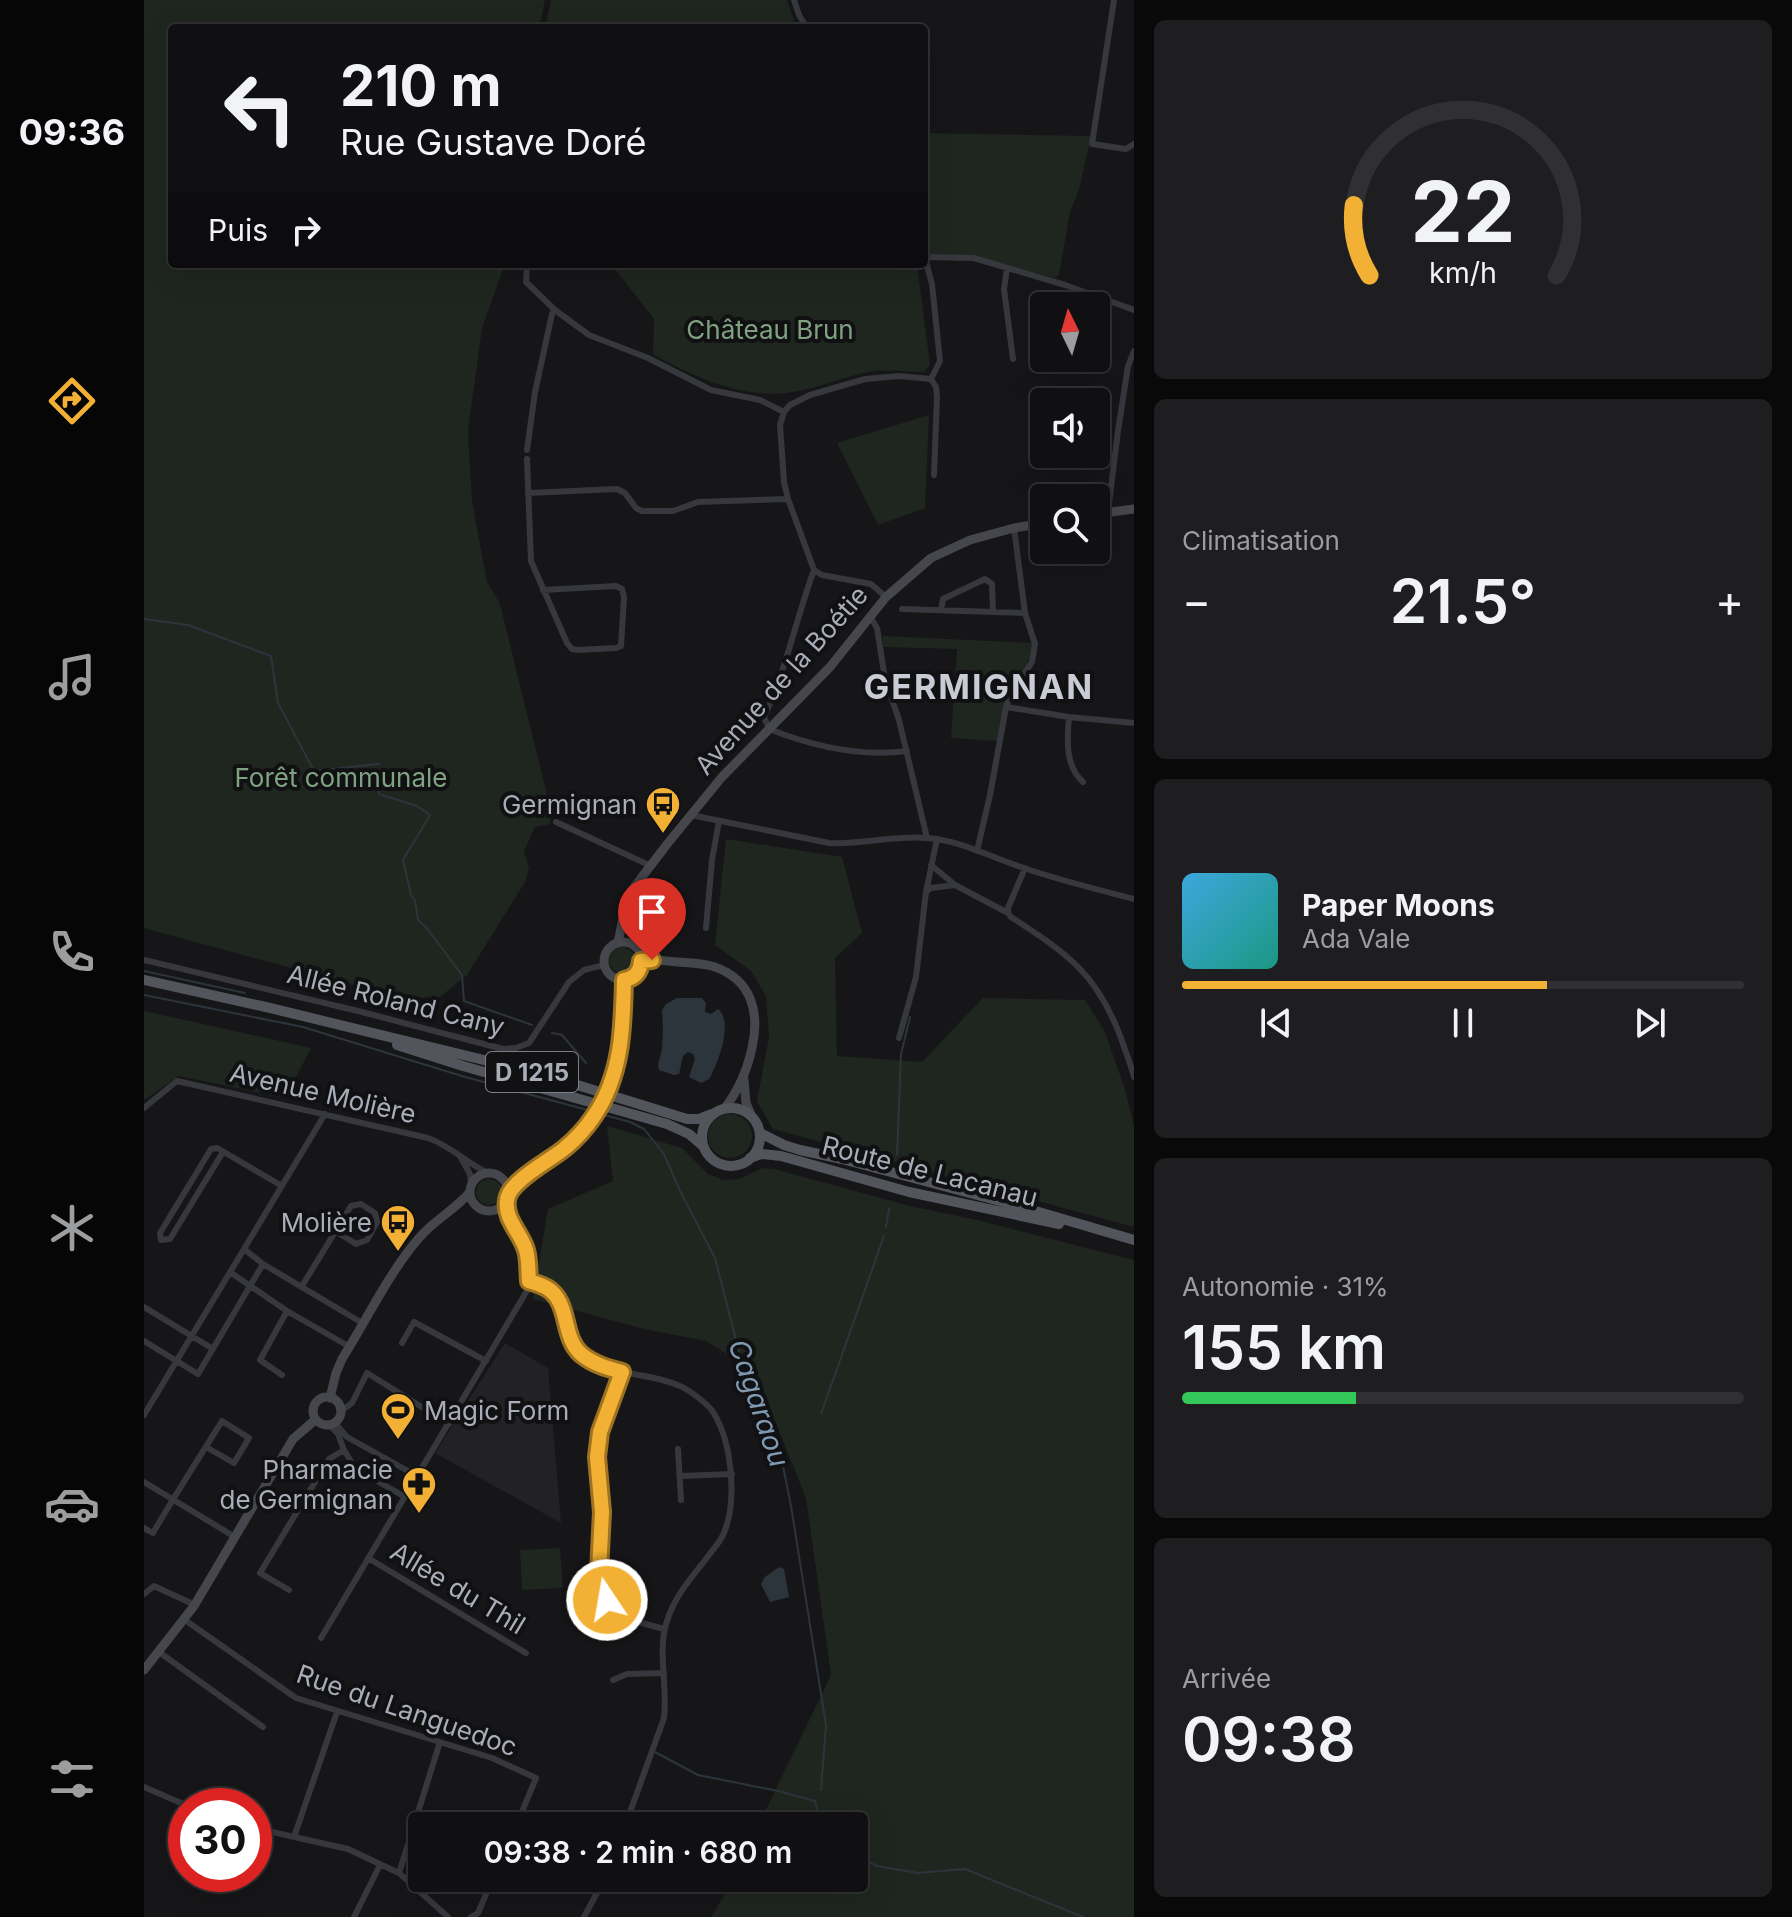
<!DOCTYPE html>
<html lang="fr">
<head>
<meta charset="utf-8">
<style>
	:root { --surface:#101012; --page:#1e1e20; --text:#f1f3f6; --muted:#9c9d9f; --line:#303032; --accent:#f2b134 }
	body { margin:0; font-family:Inter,sans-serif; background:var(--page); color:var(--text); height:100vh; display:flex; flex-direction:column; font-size:30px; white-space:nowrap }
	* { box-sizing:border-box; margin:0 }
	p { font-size:26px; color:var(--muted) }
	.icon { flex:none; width:44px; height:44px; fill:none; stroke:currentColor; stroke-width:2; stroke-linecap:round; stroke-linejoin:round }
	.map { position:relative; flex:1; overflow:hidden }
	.details { display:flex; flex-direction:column; gap:20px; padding:20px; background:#09090a; width:658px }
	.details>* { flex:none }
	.top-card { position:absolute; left:24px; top:24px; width:760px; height:244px; border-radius:8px; box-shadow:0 8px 32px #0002,0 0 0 2px var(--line); background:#101012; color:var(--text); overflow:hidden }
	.needle { width:52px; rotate:355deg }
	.controls { position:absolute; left:886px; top:292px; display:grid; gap:16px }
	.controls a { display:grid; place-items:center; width:80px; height:80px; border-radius:8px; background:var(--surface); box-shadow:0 8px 32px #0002,0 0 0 2px var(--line); font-size:40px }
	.speed { position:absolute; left:24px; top:1788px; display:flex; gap:16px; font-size:40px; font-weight:700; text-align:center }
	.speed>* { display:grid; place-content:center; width:104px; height:104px; border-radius:50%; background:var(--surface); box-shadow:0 8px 32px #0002,0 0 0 2px var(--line); line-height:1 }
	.speed .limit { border:12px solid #d22; background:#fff; color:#111 }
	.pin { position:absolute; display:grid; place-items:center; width:68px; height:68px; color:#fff; margin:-82px -34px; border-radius:50% 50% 50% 0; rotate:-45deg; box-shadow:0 0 8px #0007 }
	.pin .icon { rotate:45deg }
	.me { position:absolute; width:88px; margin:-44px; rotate:348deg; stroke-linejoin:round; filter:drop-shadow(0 0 6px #0008) }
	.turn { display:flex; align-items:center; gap:28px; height:168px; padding:0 40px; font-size:36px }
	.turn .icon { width:104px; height:104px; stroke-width:2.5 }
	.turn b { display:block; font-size:56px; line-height:68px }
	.then { display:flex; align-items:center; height:76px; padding:0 40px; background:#0003; gap:16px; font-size:30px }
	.big { font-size:60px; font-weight:600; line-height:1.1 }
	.details .tile { flex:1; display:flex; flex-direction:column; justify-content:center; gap:12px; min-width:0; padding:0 28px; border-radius:12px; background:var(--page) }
	.details .dial { align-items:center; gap:0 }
	.dial svg { height:208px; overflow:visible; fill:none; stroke:var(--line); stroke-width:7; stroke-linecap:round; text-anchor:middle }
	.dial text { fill:var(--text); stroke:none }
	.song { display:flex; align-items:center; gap:24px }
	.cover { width:96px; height:96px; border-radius:12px; background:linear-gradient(135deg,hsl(200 70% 55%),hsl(170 70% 35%)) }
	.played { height:8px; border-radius:4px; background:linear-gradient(90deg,var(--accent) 65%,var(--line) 65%) }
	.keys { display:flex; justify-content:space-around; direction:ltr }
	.heat { display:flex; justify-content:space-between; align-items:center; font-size:44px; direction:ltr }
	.charge { height:12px; border-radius:6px; background:linear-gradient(90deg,#34c759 31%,var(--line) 0) }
	.trip { position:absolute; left:264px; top:1812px; width:460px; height:80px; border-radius:8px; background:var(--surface); box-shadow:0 8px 32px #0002,0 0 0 2px var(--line); font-weight:600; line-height:80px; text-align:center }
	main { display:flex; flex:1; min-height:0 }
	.tabs { display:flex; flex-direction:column; width:144px; justify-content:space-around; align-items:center; background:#060607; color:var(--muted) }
	.tabs .icon { width:56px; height:56px }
	.tabs .active { color:var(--accent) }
	.tabs b { font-size:36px; color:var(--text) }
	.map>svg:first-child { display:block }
</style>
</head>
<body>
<main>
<nav class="tabs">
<b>09:36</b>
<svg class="icon active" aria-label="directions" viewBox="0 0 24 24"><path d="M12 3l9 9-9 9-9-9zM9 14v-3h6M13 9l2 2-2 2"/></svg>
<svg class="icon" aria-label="music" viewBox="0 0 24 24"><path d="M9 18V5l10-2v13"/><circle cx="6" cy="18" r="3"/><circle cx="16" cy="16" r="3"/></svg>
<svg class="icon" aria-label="phone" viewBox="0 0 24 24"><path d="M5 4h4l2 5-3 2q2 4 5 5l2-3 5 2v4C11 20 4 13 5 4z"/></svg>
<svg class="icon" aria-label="climate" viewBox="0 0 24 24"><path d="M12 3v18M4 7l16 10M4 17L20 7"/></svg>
<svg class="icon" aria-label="car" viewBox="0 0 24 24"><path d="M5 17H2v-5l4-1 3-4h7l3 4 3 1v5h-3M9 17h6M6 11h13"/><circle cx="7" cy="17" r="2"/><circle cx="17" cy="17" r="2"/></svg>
<svg class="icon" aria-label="filters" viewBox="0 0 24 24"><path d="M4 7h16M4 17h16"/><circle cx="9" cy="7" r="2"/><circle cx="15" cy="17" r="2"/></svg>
</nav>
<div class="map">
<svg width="990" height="1917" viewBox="0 0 990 1917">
	<rect width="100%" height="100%" fill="#161618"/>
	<path fill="#222225" d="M361,1343L404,1368L417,1523L291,1453Z"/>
	<path fill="#1e261f" d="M0,0H401L395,28H28V264H361L338,328L324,431L328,501L343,582L356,604L407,811L406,824L391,827L380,851L385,868L381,882L323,975L296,997L258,998L0,928Z
		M407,0H643L653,28H401Z
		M780,133L947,136L935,190L926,212L915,275L911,278L829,256L784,254L780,244Z
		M467,264H773L786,365L780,372C761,372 738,368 719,373C693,379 668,390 642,393C595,398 548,376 509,354L510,319Z
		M785,415L781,508L734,525L693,443Z
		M739,636L889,643L890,652L883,662L880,677L869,689L853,741L807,738L813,649L739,647Z
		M582,839L698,857L718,933L691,958L693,1056L778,1062L839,998L941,1000L960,1030L981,1089L990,1126V1227L629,1129L613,1101L625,1037L622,996L607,971L571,945Z
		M465 960a13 13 0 1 1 26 0a13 13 0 1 1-26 0Z
		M0,1011L167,1048L141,1098L35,1076L0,1100Z
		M564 1136a22 22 0 1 1 44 0a22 22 0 1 1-44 0Z
		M463,1126L538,1148L564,1174L579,1180L595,1179L619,1168L630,1169L766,1206L833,1220L990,1260V1917H567L578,1899L589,1878H710V1826H614L687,1675L662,1498L611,1372L562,1341L500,1329L389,1299L404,1209L469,1181Z
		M332 1192a13 13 0 1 1 26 0a13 13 0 1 1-26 0Z
		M416,1548L419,1588L378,1590L376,1550Z"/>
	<path fill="#2c353c" d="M533,998H558L562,1003L561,1012L567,1014L574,1009C590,1022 574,1063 565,1079L557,1083L545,1077L551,1059L549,1054L544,1052L539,1056L535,1074L530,1075L515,1070L514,1065L518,1049L519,1030L518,1010L522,1004Z
		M635,1567L640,1569L645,1597L626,1602L617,1584L621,1577Z"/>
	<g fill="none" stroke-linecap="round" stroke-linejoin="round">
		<path stroke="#2c353c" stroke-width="2" d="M0,619L44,625L127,656L134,703L170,771L235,764
			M235,770V794L273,806L286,815L259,860L267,895L271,901L274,920L282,927L318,975L320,1001L388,1025
			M0,971L101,993
			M0,995L159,1027L321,1077L447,1111
			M408,1033L418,1035L442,1063
			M453,1113L486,1122L500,1129L520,1154L536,1191L571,1258L603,1383L613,1397L637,1456L647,1506L682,1725L677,1790
			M753,1155L757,1054L766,1017
			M742,1227L745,1209
			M677,1414L740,1236
			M509,1751L554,1775L634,1791L671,1801L678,1826
			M710,1855L733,1866L774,1873L821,1869L939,1917"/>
		<path stroke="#37383d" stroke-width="6" d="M650,0L655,15L663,28
			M970,0L948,144L982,149L990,144
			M781,257L830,258L921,285L990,310
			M383,264L382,282L411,310L445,335L504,358L567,390L616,400L640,412L636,425L640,482L644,499L670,570L678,575L727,584L742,597
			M863,268L860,289L869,359
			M787,379L792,387L793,397L790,475
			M640,412L646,405L666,395L721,379L755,376L787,379L796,361L788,284L780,254
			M383,450L391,392L408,314L411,310
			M383,459L387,561L423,643L428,649L434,650L472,648L477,646L480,597L478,589L472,586L399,590
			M384,493L473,489L481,493L492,508L498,511H529L554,502L644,499
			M964,512L974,431L984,366L990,351
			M670,570C652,619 642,670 620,717L625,729C668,746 717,757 763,751
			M758,609L881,613
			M797,610L799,599L841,579L848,584L849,612
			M726,616L733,628L741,679L755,720L783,838
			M862,707L925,717L990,723
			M925,717C923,739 921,766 939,782
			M547,815L685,843C718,845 750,835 783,838C815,840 847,857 877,867C914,880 952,889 990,899
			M412,822L507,866
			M833,851L846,795L862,707L867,694L888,662L891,644L881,613L870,528
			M787,865L811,885L864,913L867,917C924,954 954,974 978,1041C982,1053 987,1065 990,1077
			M782,892L787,888L811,885
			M864,913V908L881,868
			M562,928L568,860L575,821
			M0,960L214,1011L359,1049L372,1048L385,1043L425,982L440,970L460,965
			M755,1038L772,977L782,892L793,839
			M0,1108L33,1081L284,1138C307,1146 322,1163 344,1173
			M79,1152L26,1239L17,1240L16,1233L67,1149L73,1148L138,1186
			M317,1158L326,1174L327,1184
			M100,1249L181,1114
			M119,1264L220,1324
			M86,1272L143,1311L206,1347
			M385,1281C396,1285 409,1289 416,1299C419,1304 419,1312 421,1317C426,1339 430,1354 453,1364C480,1376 510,1374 536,1386C544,1389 565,1405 569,1412C588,1442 594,1502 579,1535C576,1542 569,1549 565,1555C549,1576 531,1595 523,1621C513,1649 524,1688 520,1718L481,1826
			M158,1286L207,1206L217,1204L231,1213L233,1222L223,1240L212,1244L193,1232
			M0,1307L69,1349
			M0,1341L54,1374L119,1264L100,1249L0,1415
			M258,1343L270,1322L342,1361
			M478,1372L456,1432L453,1457L458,1512L455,1572L463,1600L487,1620L520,1629
			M138,1375L116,1360L143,1311
			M197,1411L208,1403L223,1373L305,1424
			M191,1423L203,1437L273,1476
			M185,1425L194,1434L200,1450L211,1468L261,1497
			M534,1449L537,1500
			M536,1476L588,1474
			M0,1482L91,1537
			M0,1528L9,1533C31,1495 55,1458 78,1421L105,1438L90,1463L62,1447
			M224,1558L382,1653
			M145,1590L116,1573L185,1459L200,1450
			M0,1594L10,1586L51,1605
			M41,1620L152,1698L348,1758L392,1778L372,1826
			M177,1638L384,1289L385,1273L381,1248L366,1219L362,1202
			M15,1652L119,1727
			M469,1680L483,1674L520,1673
			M0,1787L44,1806
			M110,1828L204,1849L255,1873L304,1917
			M150,1837L193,1712
			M255,1873L296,1742
			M210,1917L236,1865
			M327,1917L334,1913L349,1878
			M440,1917L461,1878"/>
		<path stroke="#45474d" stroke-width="9" d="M952,514L990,509
			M460 961a19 19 0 1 1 38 0a19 19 0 1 1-38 0Z
			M474,943L482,903L488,890L524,843L578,777L686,667L742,597L787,558L826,540L870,528L900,523
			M497,961C509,959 522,961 534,962C547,963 559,963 571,967C608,980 616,1013 608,1048C603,1071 595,1090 580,1109
			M470,1075L478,1036L480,980
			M600,1080L602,1103L608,1117
			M326 1192a19 19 0 1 1 38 0a19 19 0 1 1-38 0Z
			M364,1192C390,1166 420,1154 444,1124
			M169 1411a14 14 0 1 1 28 0a14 14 0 1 1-28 0Z
			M186,1398L192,1373L198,1359C222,1321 246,1271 275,1238C290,1220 311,1210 326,1192
			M0,1670L50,1606L149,1439L171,1420"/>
		<path stroke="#53555c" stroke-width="10" d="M0,980L122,1007L401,1075L543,1119H555L568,1114
			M253,1045L319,1066L523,1124L545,1134L559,1146
			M558 1137a29 29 0 1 1 58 0a29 29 0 1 1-58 0Z
			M616,1133L640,1145L656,1150L698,1159L871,1205L990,1240
			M606,1158L617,1154L637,1156L765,1192L915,1224"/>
		<path stroke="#45474d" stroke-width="9" d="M444,1124L460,1098L470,1075"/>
	</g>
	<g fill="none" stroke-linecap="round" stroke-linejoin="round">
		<g stroke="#9d7322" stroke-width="20">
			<path id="route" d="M463,1600L455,1572L458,1512L453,1457L456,1432L478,1372C463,1368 449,1364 437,1354C417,1336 427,1303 403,1288C398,1285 391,1283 385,1281C384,1271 385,1260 382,1250C377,1233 360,1219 363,1200C365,1181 407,1160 421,1148C432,1139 442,1128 450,1116C478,1075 479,1028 480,980C491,978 496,972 497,961L508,960"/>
		</g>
		<use href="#route" stroke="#f2b134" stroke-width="14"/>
	</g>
	<defs>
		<g id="bus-pin" transform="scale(1.8)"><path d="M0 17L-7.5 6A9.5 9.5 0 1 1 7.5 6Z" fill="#f2b134" stroke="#111113"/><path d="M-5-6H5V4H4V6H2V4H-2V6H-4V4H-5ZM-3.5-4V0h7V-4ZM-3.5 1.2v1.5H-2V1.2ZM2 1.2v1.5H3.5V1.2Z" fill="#111"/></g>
		<g id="stadium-pin" transform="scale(1.8)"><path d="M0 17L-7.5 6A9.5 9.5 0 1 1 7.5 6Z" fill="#f2b134" stroke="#111113"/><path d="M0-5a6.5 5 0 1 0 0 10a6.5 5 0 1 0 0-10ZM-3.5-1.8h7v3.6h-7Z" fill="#111"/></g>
		<g id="pharmacy-pin" transform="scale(1.8)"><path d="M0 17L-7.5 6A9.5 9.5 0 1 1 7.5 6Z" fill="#f2b134" stroke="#111113"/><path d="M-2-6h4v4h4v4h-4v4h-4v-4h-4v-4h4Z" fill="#111"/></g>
	</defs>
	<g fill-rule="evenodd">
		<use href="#bus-pin" x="519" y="804"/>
		<use href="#bus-pin" x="254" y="1222"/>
		<use href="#stadium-pin" x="254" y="1410"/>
		<use href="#pharmacy-pin" x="275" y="1484"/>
	</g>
	<g text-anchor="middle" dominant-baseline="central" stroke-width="8" stroke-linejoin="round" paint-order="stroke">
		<rect fill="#111113" stroke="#7b7e86" stroke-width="2" x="342" y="1052" width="92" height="40" rx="6"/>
		<g font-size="24" font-weight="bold" fill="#a8adb8">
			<text x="388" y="1072">D 1215</text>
		</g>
		<g font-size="26" fill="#7fa381" stroke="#111113">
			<text x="626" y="329">Château Brun</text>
			<text x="197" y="777">Forêt communale</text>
		</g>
		<g font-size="26" fill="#a8adb8" stroke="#111113">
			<text transform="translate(637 680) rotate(-48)">Avenue de la Boétie</text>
			<text transform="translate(252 1000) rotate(14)">Allée Roland Cany</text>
			<text transform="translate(179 1093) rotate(13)">Avenue Molière</text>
			<text transform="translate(786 1171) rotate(14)">Route de Lacanau</text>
			<text transform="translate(314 1588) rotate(31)">Allée du Thil</text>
			<text transform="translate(263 1710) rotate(19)">Rue du Languedoc</text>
		</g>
		<g font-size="26" fill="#a8adb8" stroke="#111113" text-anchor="end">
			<text x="493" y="804">Germignan</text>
			<text x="228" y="1222">Molière</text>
			<text x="280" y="1410" text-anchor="start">Magic Form</text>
			<text x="249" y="1469">Pharmacie<tspan x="249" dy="30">de Germignan</tspan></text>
		</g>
		<g font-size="28" font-style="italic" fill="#7f9bb3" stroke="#111113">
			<text transform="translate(615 1403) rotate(71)">Cagaraou</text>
		</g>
		<g font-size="34" font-weight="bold" letter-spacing="2" fill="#c9ccd4" stroke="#111113">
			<text x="835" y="686">GERMIGNAN</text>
		</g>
	</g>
</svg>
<div class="controls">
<a><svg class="needle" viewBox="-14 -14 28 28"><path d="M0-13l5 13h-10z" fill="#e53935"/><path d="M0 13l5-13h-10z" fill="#9c9d9f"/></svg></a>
<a><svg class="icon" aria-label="sound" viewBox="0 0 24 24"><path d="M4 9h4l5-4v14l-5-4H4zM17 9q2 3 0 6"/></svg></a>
<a><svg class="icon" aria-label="search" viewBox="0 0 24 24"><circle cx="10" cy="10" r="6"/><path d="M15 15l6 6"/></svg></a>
</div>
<div class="speed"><div class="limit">30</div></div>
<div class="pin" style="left:508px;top:960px;background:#d93025"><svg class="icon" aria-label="arrive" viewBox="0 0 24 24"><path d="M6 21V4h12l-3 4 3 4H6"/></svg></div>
<svg class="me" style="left:463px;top:1600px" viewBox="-20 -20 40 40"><circle r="17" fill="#f2b134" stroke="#fff" stroke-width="3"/><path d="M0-11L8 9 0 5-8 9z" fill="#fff"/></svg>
<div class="trip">09:38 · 2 min · 680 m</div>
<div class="top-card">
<div class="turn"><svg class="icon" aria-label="left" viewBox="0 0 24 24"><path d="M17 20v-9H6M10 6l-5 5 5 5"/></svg><div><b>210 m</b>Rue Gustave Doré</div></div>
<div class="then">Puis<svg class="icon" aria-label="right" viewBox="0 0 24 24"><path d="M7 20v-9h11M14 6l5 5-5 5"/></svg></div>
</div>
</div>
<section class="details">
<div class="tile dial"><svg viewBox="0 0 100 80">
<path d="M14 69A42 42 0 1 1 86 69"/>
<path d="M14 69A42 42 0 0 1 8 42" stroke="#f2b134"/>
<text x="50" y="56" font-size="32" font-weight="700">22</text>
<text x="50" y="72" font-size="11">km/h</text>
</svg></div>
<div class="tile"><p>Climatisation</p>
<div class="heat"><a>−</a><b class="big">21.5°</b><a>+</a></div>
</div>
<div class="tile">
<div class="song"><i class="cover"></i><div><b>Paper Moons</b><p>Ada Vale</p></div></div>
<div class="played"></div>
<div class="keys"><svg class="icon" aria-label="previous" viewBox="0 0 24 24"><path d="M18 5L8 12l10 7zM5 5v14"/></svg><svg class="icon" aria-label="pause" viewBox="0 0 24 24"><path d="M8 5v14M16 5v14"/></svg><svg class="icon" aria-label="next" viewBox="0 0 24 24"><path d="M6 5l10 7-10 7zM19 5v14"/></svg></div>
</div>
<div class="tile"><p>Autonomie · 31%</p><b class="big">155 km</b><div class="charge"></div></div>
<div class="tile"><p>Arrivée</p><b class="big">09:38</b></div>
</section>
</main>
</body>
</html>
